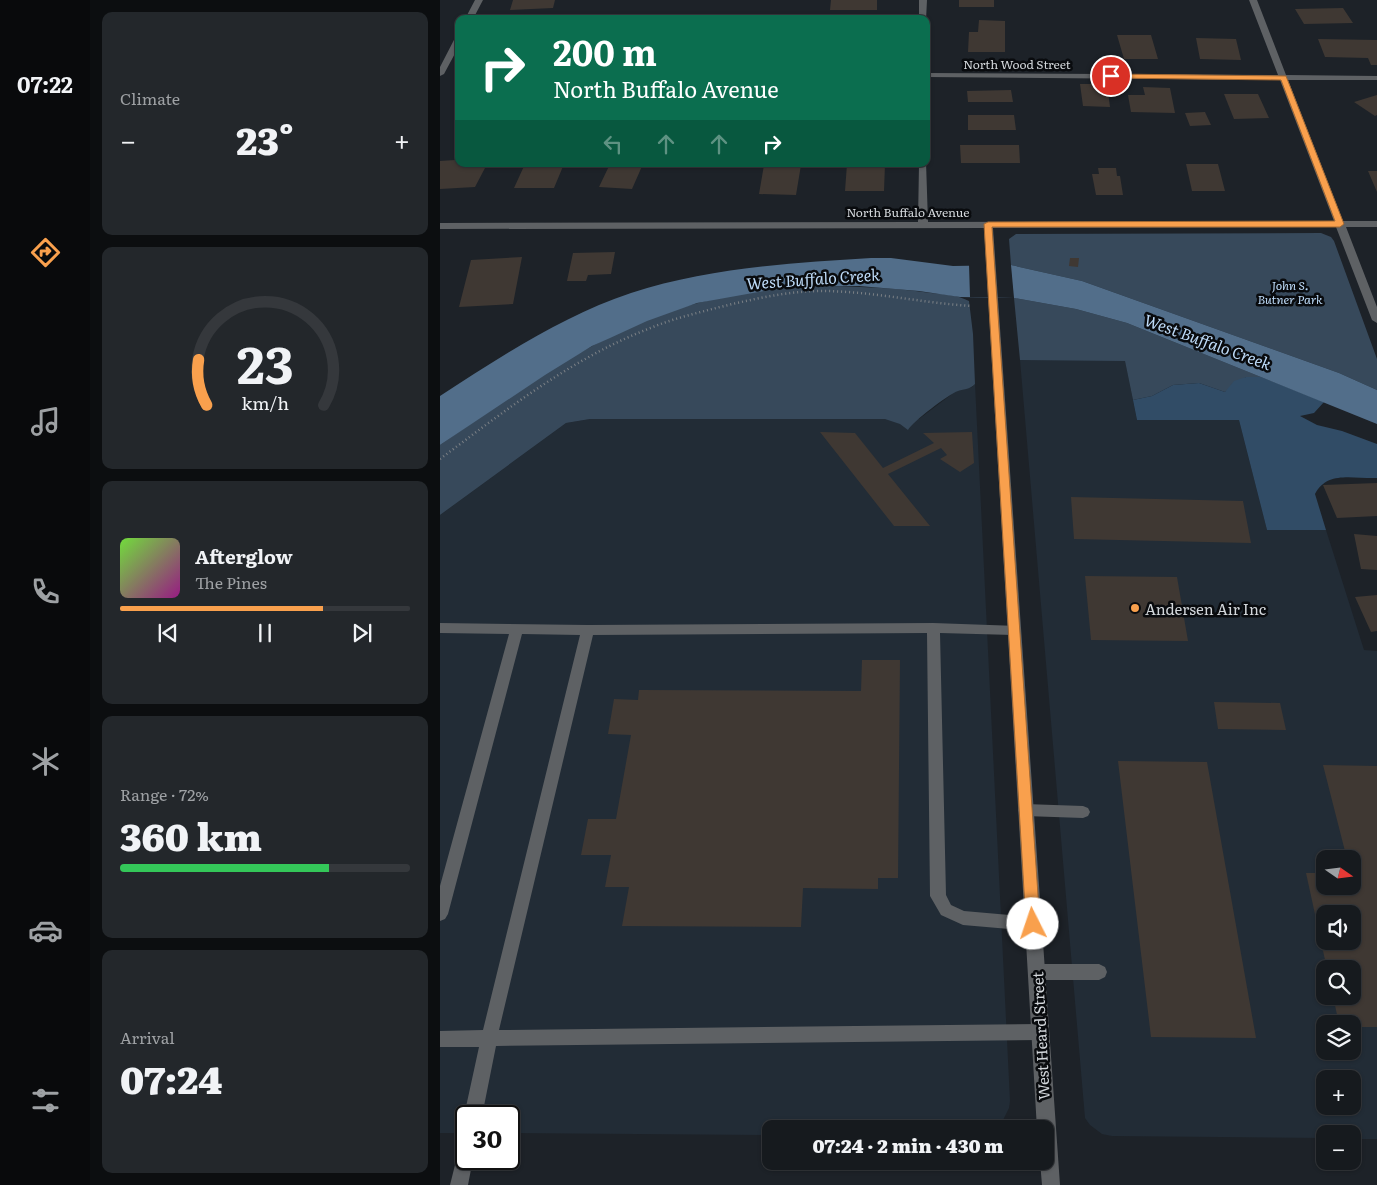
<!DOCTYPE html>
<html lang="en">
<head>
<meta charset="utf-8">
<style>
	:root { --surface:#161a1e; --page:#23272b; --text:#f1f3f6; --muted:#9ea1a4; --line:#35383c; --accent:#f9a04d }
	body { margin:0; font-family:Literata,serif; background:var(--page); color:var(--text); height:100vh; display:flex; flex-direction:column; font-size:19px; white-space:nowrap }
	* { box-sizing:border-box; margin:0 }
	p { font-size:16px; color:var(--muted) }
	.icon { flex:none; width:28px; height:28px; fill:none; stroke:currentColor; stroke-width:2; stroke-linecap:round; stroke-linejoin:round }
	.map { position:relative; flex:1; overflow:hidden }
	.details { display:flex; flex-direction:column; gap:12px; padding:12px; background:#0c0e10; width:350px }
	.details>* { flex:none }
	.guide { position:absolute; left:15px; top:15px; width:475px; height:152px; border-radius:10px; box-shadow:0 1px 4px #0004,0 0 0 1px var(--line); background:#0b6e4f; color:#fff; overflow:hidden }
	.needle { width:32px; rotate:104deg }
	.controls { position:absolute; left:876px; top:850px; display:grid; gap:10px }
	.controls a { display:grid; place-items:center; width:45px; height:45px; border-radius:10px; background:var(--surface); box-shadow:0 1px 4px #0004,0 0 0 1px var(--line); font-size:25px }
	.speed { position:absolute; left:15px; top:1105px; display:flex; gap:10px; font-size:25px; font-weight:700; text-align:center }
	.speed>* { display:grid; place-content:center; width:65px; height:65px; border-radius:50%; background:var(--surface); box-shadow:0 1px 4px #0004,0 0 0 1px var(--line); line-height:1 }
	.speed .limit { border:2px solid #111; border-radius:8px; background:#fff; color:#111 }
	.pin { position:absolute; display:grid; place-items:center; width:42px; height:42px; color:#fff; margin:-21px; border:2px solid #fff; border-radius:50%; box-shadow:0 1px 5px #0007 }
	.me { position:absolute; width:55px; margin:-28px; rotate:356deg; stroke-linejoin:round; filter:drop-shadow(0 0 4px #0008) }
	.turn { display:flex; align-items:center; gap:18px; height:105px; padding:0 15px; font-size:22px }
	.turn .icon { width:65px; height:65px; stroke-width:2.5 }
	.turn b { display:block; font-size:35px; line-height:42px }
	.lanes { display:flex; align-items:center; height:48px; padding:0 15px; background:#0003; justify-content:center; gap:25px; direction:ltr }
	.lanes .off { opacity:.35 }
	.big { font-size:38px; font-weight:800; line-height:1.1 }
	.details .widget { flex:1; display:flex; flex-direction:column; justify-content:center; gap:8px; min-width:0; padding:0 18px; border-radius:10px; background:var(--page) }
	.details .dial { align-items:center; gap:0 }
	.dial svg { height:130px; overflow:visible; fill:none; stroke:var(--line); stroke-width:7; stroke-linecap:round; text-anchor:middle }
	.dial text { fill:var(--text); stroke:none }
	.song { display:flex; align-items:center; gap:15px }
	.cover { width:60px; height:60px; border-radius:8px; background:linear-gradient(135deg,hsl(100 70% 55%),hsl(310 70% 35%)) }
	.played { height:5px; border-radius:2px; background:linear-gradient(90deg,var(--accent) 70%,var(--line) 70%) }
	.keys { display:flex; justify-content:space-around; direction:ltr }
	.heat { display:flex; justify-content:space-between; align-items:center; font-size:28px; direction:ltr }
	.charge { height:8px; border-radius:4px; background:linear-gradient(90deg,#34c759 72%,var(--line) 0) }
	.trip { position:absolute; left:322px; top:1120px; width:292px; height:50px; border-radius:10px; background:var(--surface); box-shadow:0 1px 4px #0004,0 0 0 1px var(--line); font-weight:800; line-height:50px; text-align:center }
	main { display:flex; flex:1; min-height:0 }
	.tab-bar { display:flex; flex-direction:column; width:90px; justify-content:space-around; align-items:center; background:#090a0c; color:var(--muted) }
	.tab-bar .icon { width:35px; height:35px }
	.tab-bar .on { color:var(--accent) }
	.tab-bar b { font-size:22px; color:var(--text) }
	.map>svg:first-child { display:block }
</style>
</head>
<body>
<main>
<nav class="tab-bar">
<b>07:22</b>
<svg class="icon on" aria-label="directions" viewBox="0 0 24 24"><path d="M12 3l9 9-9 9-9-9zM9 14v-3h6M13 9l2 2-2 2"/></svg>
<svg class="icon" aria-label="music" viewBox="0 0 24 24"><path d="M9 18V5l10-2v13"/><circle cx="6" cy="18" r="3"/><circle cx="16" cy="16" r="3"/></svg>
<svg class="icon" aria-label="phone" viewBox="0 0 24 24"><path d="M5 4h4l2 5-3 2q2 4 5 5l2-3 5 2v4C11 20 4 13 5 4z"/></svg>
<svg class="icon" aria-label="climate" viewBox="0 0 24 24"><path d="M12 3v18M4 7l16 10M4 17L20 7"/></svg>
<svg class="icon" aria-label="car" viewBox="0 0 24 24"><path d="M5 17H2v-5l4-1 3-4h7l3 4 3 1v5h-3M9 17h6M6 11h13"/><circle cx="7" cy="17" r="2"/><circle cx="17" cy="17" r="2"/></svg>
<svg class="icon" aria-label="filters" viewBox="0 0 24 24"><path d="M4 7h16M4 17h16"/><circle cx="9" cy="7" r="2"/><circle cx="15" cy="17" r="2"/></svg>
</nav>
<section class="details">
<div class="widget"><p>Climate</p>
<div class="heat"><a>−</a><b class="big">23°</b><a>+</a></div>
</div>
<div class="widget dial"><svg viewBox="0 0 100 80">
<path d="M14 69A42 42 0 1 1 86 69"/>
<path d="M14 69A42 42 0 0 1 9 41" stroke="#f9a04d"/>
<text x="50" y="56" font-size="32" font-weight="700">23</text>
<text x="50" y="72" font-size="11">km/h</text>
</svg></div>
<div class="widget">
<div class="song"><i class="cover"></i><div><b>Afterglow</b><p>The Pines</p></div></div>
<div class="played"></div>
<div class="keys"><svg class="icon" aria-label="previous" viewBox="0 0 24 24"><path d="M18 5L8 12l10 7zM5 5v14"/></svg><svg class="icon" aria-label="pause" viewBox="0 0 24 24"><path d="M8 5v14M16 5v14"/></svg><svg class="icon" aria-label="next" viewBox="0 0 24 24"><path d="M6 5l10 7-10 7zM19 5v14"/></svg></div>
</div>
<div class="widget"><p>Range · 72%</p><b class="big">360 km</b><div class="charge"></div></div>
<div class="widget"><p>Arrival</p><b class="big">07:24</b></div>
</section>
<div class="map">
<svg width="937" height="1185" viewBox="0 0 937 1185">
	<rect width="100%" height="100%" fill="#1d2228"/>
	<path fill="#222c36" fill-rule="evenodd" d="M580,360H685L697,420H799L827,530H886L924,650L937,651V1139H913L912,1134H885V1138L672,1136L662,1134L650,1125L645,1118ZM885,859H912V886H885ZM885,914H912V941H885ZM885,969H912V996H885ZM885,1024H912V1051H885ZM885,1079H912V1106H885Z
		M535,384L570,1101L569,1108L561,1124L553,1129H331V1135L69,1133V1116H26V1133H0V515L126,423L150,419H479L516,391L532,387Z"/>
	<path fill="#37495b" d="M881,233L891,237L894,241L937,359V390L899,373L642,281L571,265L569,239L576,234Z
		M351,286C397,286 444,286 491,293C504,294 517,295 529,301L533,334L535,384C530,389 525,389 518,391C509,394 472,422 468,430L460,424L445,419H150L126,423L0,515V445C80,389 163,328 258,303C288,295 320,290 351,286Z
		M574,298L636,309L687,323L821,377H806L785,392L759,383L733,385L712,396L693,400L685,361L580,360Z"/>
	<path fill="#314c66" d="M806,377H821L884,402L874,413L860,416L877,425L902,431L937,444V478C914,479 887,470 875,494L886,530H827L799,420H697L693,400L712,396L733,385L759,383L785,392L794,381Z"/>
	<path fill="#526e8a" d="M431,258H451L513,266L571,265L642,281L899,373L937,390V424L687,323L636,309L574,298L520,297L479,291L419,286H351L257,303L207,321L170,338L152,346L105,375L0,445V396C60,357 122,316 191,293C268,268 351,263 431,258Z"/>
	<path fill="#1d2228" d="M529,265H571L574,298L530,297Z"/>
	<path fill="#3f3833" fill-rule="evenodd" d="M73,0H115L113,8L70,10Z
		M391,0H437V10H390Z
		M519,0H554V7H519Z
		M903,8L913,23L864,24L855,9Z
		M335,14L373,15L372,19H334Z
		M539,20L565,21V52H528L529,32H538Z
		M677,35H711L718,59H684Z
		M756,38L796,39L801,60L760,59Z
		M878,39L937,40V65H931L928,58L885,57Z
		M640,84H667L670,107L643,106Z
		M703,87L730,88L735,113L691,112L688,95H705Z
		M571,90L573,102H528L527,91Z
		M784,94H818L829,118L794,119Z
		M937,95V115L935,116L914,102Z
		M765,112L771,125L750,126L745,113Z
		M528,115H574L576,130H528Z
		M520,145H579L580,163H521Z
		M16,157H19V164H44L42,168H45L35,187L0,189V161L15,160Z
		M85,164H124L114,188H74Z
		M170,164H203L192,189L159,187Z
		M407,164H445L444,191H405Z
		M746,164H778L785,191H752Z
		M324,165H361L356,195L319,194Z
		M658,168H676L677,176H680L683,195H656L652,174H659Z
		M928,171H937V192Z
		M175,252L171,274L148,275L146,281H127L133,253Z
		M82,257L73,304L19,307L31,260Z
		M630,258H639L638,267L629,266Z
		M380,432L415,433L443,468L494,443L483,433L532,432L534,463L520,472L500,459L507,455L501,448L448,474L490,526H454Z
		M937,483V516L897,518L883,485Z
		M631,497L803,501L811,543L634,539Z
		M914,534L937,536V570L921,569Z
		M645,576L737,577L748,641L651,640Z
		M937,595V631L931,632L915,597Z
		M422,660H460L458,878H438V889L363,888L361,927L182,926L189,887H165L171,855H141L148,819H176L191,735L168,734L174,699L198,700L199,690L421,691Z
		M774,702L840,703L846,730L778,729Z
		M678,761L767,762L816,1038L711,1037Z
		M883,765L937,766V1027H912V1024H899L893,996H912V969H887L866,873H885V886H912V859H907ZM885,914H912V941H885Z"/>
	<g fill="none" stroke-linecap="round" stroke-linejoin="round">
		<path stroke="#7c8186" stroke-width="2.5" stroke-dasharray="1 3" stroke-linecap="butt" d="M0,459C66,410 131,359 208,329C234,318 261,312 288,305C319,298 350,291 381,291C432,291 481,303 532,306"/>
		<path fill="#5e6164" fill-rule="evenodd" d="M0,623L148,625L493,623L578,626L579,630L578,634L573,635L500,633L506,895L511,905L524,911L593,917L598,919L601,924L598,929L593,931L523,925L501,915L490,896L487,633L153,635L59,1030L600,1024L606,1026L608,1032L606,1038L600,1040L56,1046L42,1116H26V1120L24,1116L39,1047H0V1031L43,1030L140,635L82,634L8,914L5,919L0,921V886L69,634L0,633Z
			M585,804L643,806L648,808L650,812L648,816L643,818L585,816L580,814L578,810L580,806Z
			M596,964H659L665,967L667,972L665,977L659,980H596L590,977L588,972L590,967Z
			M26,1142V1159H33L28,1185H10L20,1145Z"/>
		<path fill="#5e6164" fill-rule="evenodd" d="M35,0H43L33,19H25Z
			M479,0H487L486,20L479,19Z
			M809,0H817L846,75L937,76V80H848L903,221H937V227H906L937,307V323L932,320L896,227L553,228L620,1185H602L600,1161H606V1129H597L544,228L0,229V223L478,222L479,164L486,162L488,222L894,221L840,80L486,77V73L838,75Z
			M16,36H19V46L4,74L0,76V67Z"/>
	</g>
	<path fill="#f9a04d" stroke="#a26832" d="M671,74L846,76L904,224L900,227H552L600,924L598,929L593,931L588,929L586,924L544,224L548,222L895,221L841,80L668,78V75Z"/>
	<circle fill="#f9a04d" stroke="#090b0e" stroke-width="2" cx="695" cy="608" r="5"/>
	<g text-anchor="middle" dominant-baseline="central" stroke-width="5" stroke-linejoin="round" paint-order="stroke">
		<g font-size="12" fill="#d3d7db" stroke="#090b0e">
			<text x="577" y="64">North Wood Street</text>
			<text x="468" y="212">North Buffalo Avenue</text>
		</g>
		<g font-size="12" font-style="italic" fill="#bedbf8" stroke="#090b0e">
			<text x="850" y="285">John S.<tspan x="850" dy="14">Butner Park</tspan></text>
		</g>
		<g font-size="15" fill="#d3d7db" stroke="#090b0e" text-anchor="start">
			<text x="705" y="608">Andersen Air Inc</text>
		</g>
		<g font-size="15" fill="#d3d7db" stroke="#090b0e">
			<text transform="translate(600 1036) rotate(-93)">West Heard Street</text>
		</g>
		<g font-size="16" font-style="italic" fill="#bddaf7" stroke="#090b0e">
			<text transform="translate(373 278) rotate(-4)">West Buffalo Creek</text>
			<text transform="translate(768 341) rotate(20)">West Buffalo Creek</text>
		</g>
	</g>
</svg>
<div class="controls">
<a><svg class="needle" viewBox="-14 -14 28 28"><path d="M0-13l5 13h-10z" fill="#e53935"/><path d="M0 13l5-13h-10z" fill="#9ea1a4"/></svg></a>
<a><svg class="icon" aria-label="sound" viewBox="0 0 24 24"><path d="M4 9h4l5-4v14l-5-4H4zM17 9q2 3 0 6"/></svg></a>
<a><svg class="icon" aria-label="search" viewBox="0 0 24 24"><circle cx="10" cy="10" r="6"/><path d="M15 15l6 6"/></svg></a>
<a><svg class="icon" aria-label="layers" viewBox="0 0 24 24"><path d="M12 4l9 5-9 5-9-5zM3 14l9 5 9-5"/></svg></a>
<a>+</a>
<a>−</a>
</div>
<div class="speed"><div class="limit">30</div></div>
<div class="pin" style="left:671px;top:76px;background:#d93025"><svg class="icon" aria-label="arrive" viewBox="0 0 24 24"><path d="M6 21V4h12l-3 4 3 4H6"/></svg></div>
<svg class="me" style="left:593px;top:924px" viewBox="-20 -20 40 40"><circle r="19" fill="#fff"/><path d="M0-13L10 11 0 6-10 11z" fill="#f9a04d"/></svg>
<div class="trip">07:24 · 2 min · 430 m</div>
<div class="guide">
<div class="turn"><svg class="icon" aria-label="right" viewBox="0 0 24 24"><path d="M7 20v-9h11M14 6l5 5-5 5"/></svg><div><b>200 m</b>North Buffalo Avenue</div></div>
<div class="lanes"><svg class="icon off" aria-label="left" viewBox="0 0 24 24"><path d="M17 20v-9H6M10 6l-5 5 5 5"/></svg><svg class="icon off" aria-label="ahead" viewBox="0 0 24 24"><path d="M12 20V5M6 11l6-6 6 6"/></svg><svg class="icon off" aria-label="ahead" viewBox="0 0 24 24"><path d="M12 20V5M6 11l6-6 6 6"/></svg><svg class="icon" aria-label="right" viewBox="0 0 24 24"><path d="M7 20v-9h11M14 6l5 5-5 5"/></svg></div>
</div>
</div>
</main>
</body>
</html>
